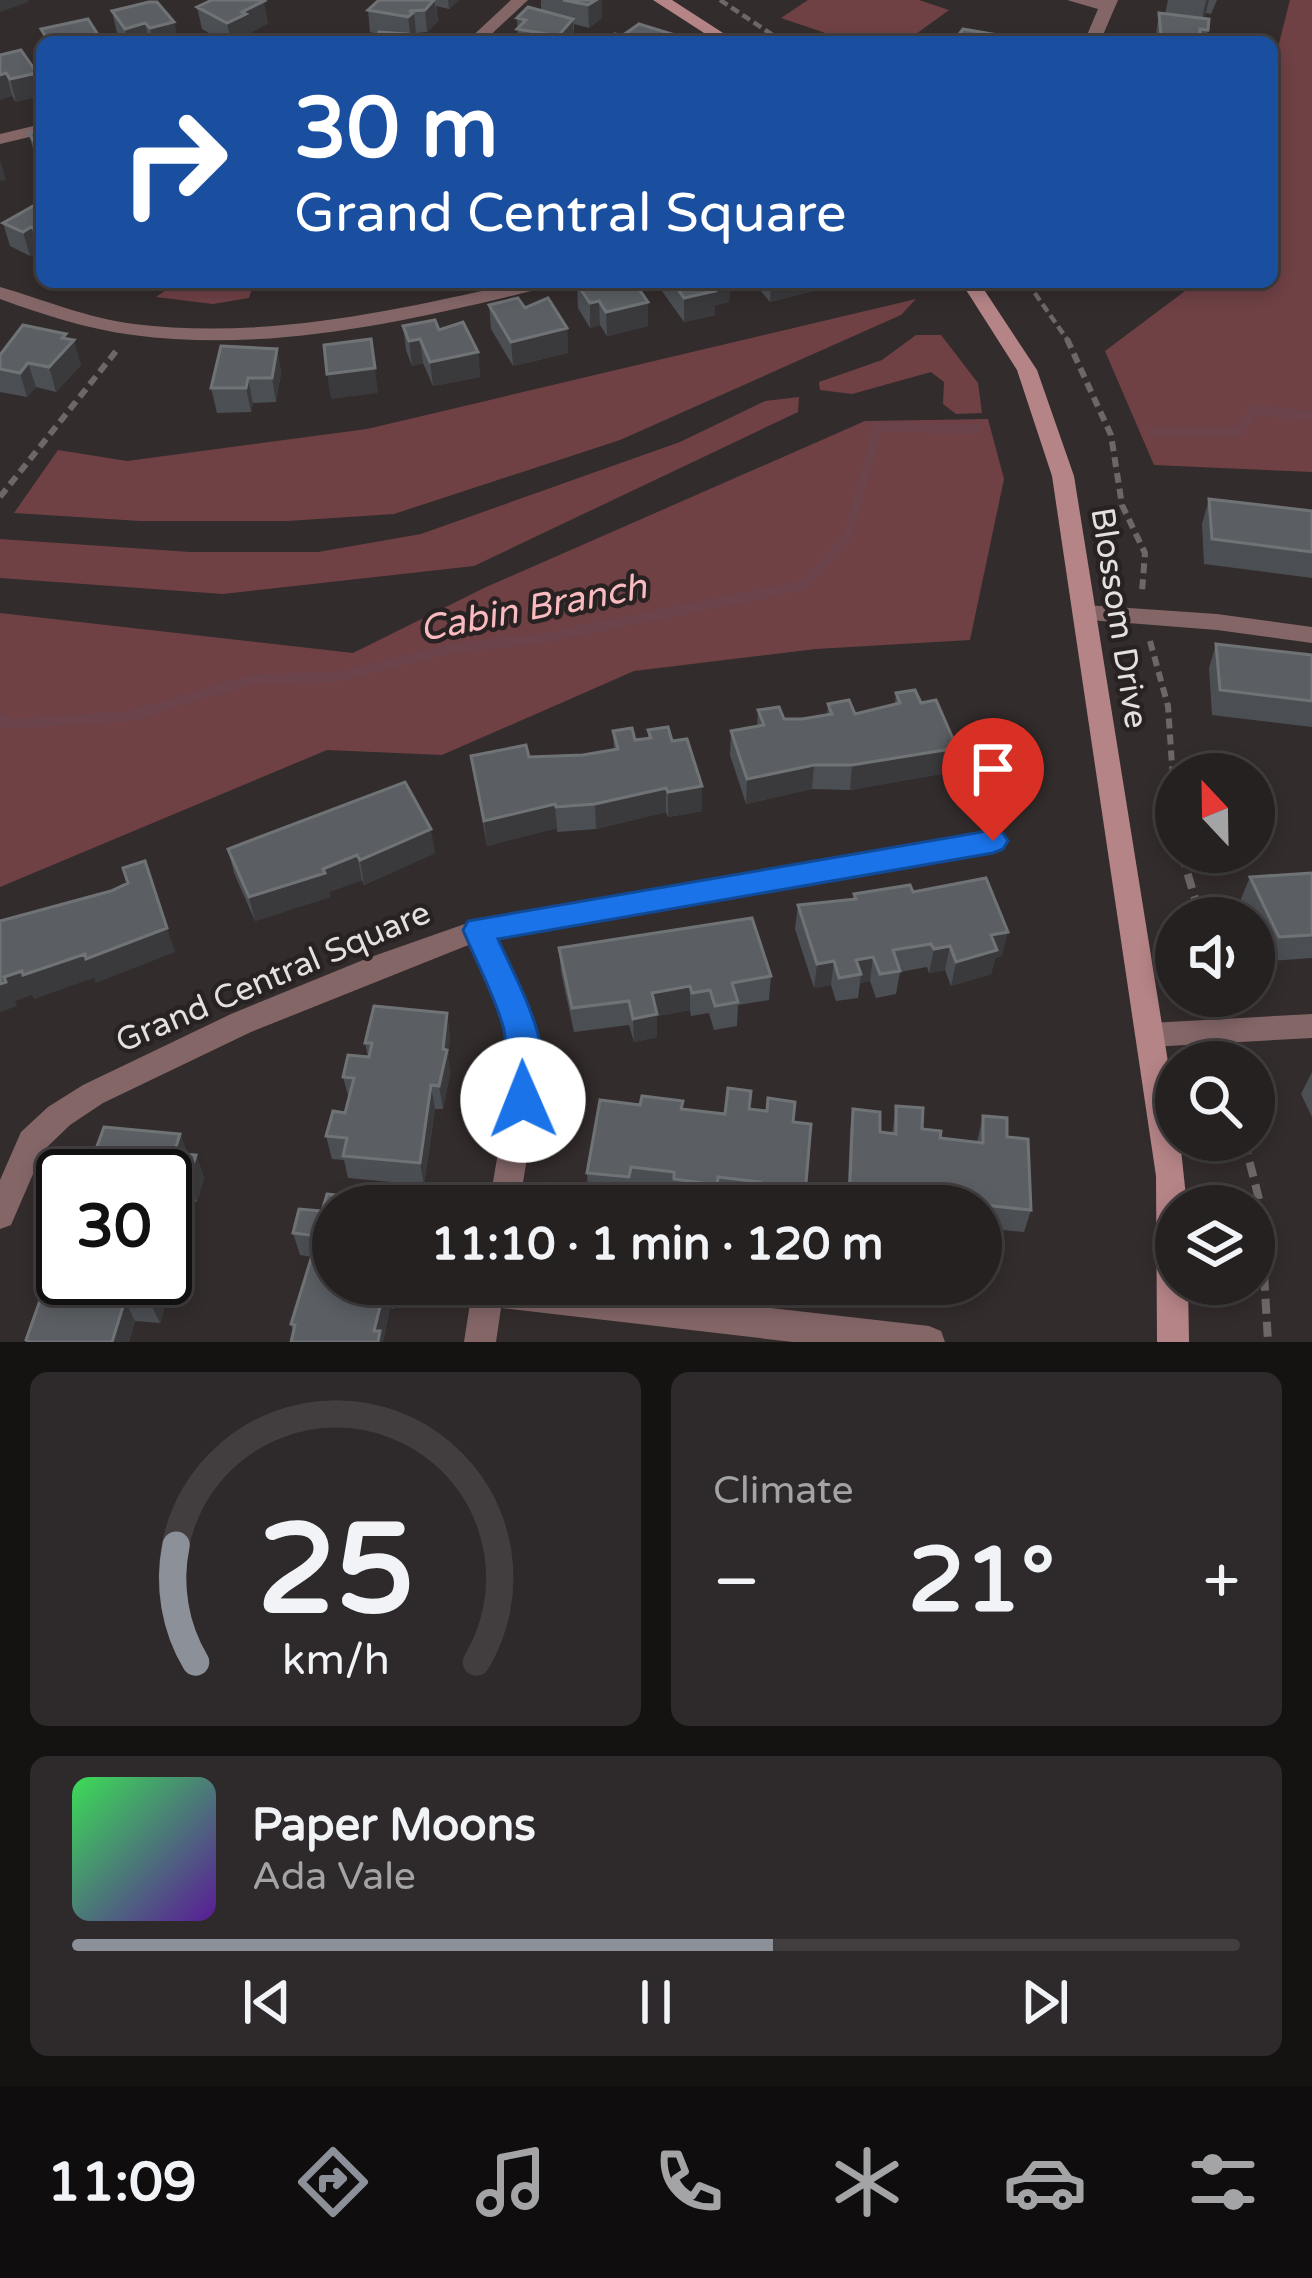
<!DOCTYPE html>
<html lang="en">
<head>
<meta charset="utf-8">
<style>
	:root { --surface:#262121; --page:#2e292a; --text:#f1f3f6; --muted:#a4a3a5; --line:#423e3f; --accent:#8c9099 }
	body { margin:0; font-family:"Varela Round",sans-serif; background:var(--page); color:var(--text); height:100vh; display:flex; flex-direction:column; font-size:45px; white-space:nowrap }
	* { box-sizing:border-box; margin:0 }
	p { font-size:39px; color:var(--muted) }
	.icon { flex:none; width:66px; height:66px; fill:none; stroke:currentColor; stroke-width:2; stroke-linecap:round; stroke-linejoin:round }
	.map { position:relative; height:1342px; overflow:hidden }
	.panel { display:flex; flex-direction:column; gap:30px; padding:30px; background:#151212; flex:1 }
	.panel>* { flex:none }
	.guide { position:absolute; left:36px; top:36px; width:1242px; height:252px; border-radius:18px; box-shadow:0 6px 18px #0003,0 0 0 3px var(--line); background:#1a4fa0; color:#fff; overflow:hidden }
	.needle { width:78px; rotate:338deg }
	.controls { position:absolute; left:1155px; top:753px; display:grid; gap:24px }
	.controls a { display:grid; place-items:center; width:120px; height:120px; border-radius:50%; background:var(--surface); box-shadow:0 6px 18px #0003,0 0 0 3px var(--line); font-size:60px }
	.speed { position:absolute; left:36px; top:1149px; display:flex; gap:24px; font-size:60px; font-weight:700; text-align:center }
	.speed>* { display:grid; place-content:center; width:156px; height:156px; border-radius:50%; background:var(--surface); box-shadow:0 6px 18px #0003,0 0 0 3px var(--line); line-height:1 }
	.speed .limit { border:6px solid #111; border-radius:18px; background:#fff; color:#111 }
	.pin { position:absolute; display:grid; place-items:center; width:102px; height:102px; color:#fff; margin:-123px -51px; border-radius:50% 50% 50% 0; rotate:-45deg; box-shadow:0 0 12px #0007 }
	.pin .icon { rotate:45deg }
	.me { position:absolute; width:132px; margin:-66px; rotate:359deg; stroke-linejoin:round; filter:drop-shadow(0 0 9px #0008) }
	.turn { display:flex; align-items:center; gap:42px; height:252px; padding:0 60px; font-size:54px }
	.turn .icon { width:156px; height:156px; stroke-width:2.5 }
	.turn b { display:block; font-size:84px; line-height:102px }
	.big { font-size:90px; font-weight:700; line-height:1.1 }
	.panel .card { flex:1; display:flex; flex-direction:column; justify-content:center; gap:18px; min-width:0; padding:0 42px; border-radius:18px; background:var(--page) }
	.panel .dial { align-items:center; gap:0 }
	.dial svg { height:312px; overflow:visible; fill:none; stroke:var(--line); stroke-width:7; stroke-linecap:round; text-anchor:middle }
	.dial text { fill:var(--text); stroke:none }
	.song { display:flex; align-items:center; gap:36px }
	.cover { width:144px; height:144px; border-radius:18px; background:linear-gradient(135deg,hsl(130 70% 55%),hsl(270 70% 35%)) }
	.played { height:12px; border-radius:6px; background:linear-gradient(90deg,var(--accent) 60%,var(--line) 60%) }
	.keys { display:flex; justify-content:space-around; direction:ltr }
	.heat { display:flex; justify-content:space-between; align-items:center; font-size:66px; direction:ltr }
	.panel .tiles { flex:1; display:grid; gap:30px; grid-template-columns:1fr 1fr }
	.card:last-child { grid-column:span 2 }
	.trip { position:absolute; left:312px; top:1185px; width:690px; height:120px; border-radius:60px; background:var(--surface); box-shadow:0 6px 18px #0003,0 0 0 3px var(--line); font-weight:700; line-height:120px; text-align:center }
	.dock { display:flex; height:192px; justify-content:space-around; align-items:center; background:#0f0d0d; color:var(--muted) }
	.dock .icon { width:84px; height:84px }
	.dock .selected { color:var(--accent) }
	.dock b { font-size:54px; color:var(--text) }
	.map>svg:first-child { display:block }
</style>
</head>
<body>
<div class="map">
<svg width="1312" height="1342" viewBox="0 0 1312 1342">
	<rect width="100%" height="100%" fill="#332c2c"/>
	<path fill="#6f4145" d="M808,0H919L949,10L905,42H852L781,18Z
		M1290,0H1312V472L1154,465L1105,351L1197,282H1272V71Z
		M177,282H254L249,298L213,304L156,297Z
		M916,299L901,315L620,440L394,514L288,521H140L14,513L58,450L127,461L367,429Z
		M916,335H941L978,383L982,413L956,414L943,404L944,382L931,372L852,394L820,390L819,382L882,360Z
		M799,397L798,412L474,566L223,594L0,578V539L190,552H318L421,534L680,442L765,401Z
		M988,419L1004,479L970,640L816,649L634,671L442,755L327,750L0,887V613L353,653L484,588L865,421Z"/>
	<g fill="none" stroke-linecap="round" stroke-linejoin="round">
		<path stroke="#6b434b" stroke-width="10" d="M1154,432H1240L1253,410L1312,416
			M0,719L10,724L130,716L253,679L337,677L449,649L543,638L804,585L848,535L878,427L976,429"/>
		<path stroke="#6d6767" stroke-width="4.5" stroke-dasharray="9 4.5" stroke-linecap="butt" d="M720,0L783,42
			M1027,282L1069,342"/>
		<path stroke="#6d6767" stroke-width="6" stroke-dasharray="10 6" stroke-linecap="butt" d="M1067,339L1111,435L1122,505L1145,553L1142,592
			M0,497L117,350
			M1150,641L1168,706L1173,780"/>
		<path stroke="#6d6767" stroke-width="8" stroke-dasharray="15 8" stroke-linecap="butt" d="M1173,777L1176,820
			M1181,852L1201,918
			M1244,1140L1260,1203L1268,1342"/>
		<path fill="#846667" fill-rule="evenodd" d="M511,0H528L483,42H466Z
			M1067,0H1118L1100,42H1084L1098,9Z
			M42,124V134L0,144V134Z
			M521,282H554L552,286C417,319 273,354 133,335C87,329 44,315 0,299V287C45,300 87,318 134,324C264,340 395,311 521,282Z
			M1085,605L1217,614L1312,627V643L1217,630L1077,619L1073,613L1077,607Z
			M993,831L1002,834L1006,841L1002,848L993,851L496,938L534,1027L541,1075L519,1206H489L511,1075L506,1027L471,944L251,1032L103,1103L70,1125L43,1151L11,1225L0,1229V1180L21,1132L48,1107L83,1085L231,1014L368,958L479,919Z
			M1312,1014V1038L1150,1047L1140,1044L1136,1035L1140,1026L1150,1023Z
			M473,1284H561L929,1326L941,1331L945,1342H793L501,1308L496,1342H464Z"/>
		<path fill="#b58487" fill-rule="evenodd" d="M653,0H672L737,42H718Z
			M961,282H979L1037,370L1074,476L1176,1112V1140H1180L1187,1206H1176V1284H1188L1189,1342H1157L1156,1176L1052,476L1017,370Z"/>
	</g>
	<path fill="#4b4f54" d="M379,0H459L449,9L436,6L438,21L427,32L416,33L411,40L377,37L378,34L370,32L368,10Z
		M541,0H602V18L589,28L574,24V42H518L517,18L541,10Z
		M1168,0H1217L1211,14L1206,13L1203,18L1208,30L1205,42H1155L1159,13L1165,14Z
		M197,7L268,23L250,33V36L238,42H225L202,29Z
		M112,11L174,22L178,42H124L117,33Z
		M21,50L16,102L12,96L0,55Z
		M42,131V169L35,157L29,133Z
		M42,201V253L38,251L30,256L10,246L3,223Z
		M108,282H164L159,288Z
		M281,282H340L341,286L282,287Z
		M659,282H730L729,302L715,305V315L684,322L659,287Z
		M744,282H814L813,291L770,302L754,283L746,285Z
		M577,284L648,326L607,336L600,325L590,328L578,308Z
		M489,305L525,308L567,328L568,353L513,366L491,329Z
		M403,326L439,330L478,352L480,377L433,386L423,363L412,366L406,350Z
		M67,339L81,365L56,392L36,387L27,397L0,392V355Z
		M277,349L281,373L276,402L253,403L251,412L217,413L211,388Z
		M1209,499L1312,511V578L1204,564L1202,524Z
		M1216,644L1312,655V727L1212,715L1209,668Z
		M896,693L952,772L850,790L812,789L746,804L730,755L731,731L757,727L758,710L784,719H802L827,715L828,704L855,714L895,704Z
		M648,730L672,741L702,811L668,817L666,812L596,829L557,832V828L487,846L471,756L529,757L583,755L614,750L613,731L635,740L648,738Z
		M228,849L435,853L364,885L362,880L329,892L330,897L255,921L234,873Z
		M1312,873V958L1269,961L1254,930V918H1248L1240,901L1250,877Z
		M913,892L1002,956L995,958L991,974L951,986L945,970L929,973L927,967L900,972L896,994L876,998L870,981L860,983L858,998L836,1001L831,985L814,988L795,929L798,905L853,900L854,894Z
		M559,948L771,976L769,1000L738,1005L737,1026L714,1030L709,1013L691,1016L690,1010L657,1016V1037L634,1042L629,1025L574,1032L561,972Z
		M447,1013L450,1037L448,1058L450,1073L443,1109H435L424,1185L348,1178L344,1160L332,1159L326,1136L345,1113L349,1099L343,1077L368,1057L365,1043Z
		M1312,1072V1117L1301,1094Z
		M683,1101L682,1109L725,1114L749,1109L793,1122L811,1124L804,1206H758V1204L717,1199L716,1206H709L673,1201L674,1194L631,1189L630,1200L588,1195L587,1173L640,1105Z
		M896,1106L922,1129L940,1138L977,1142L983,1116L1007,1137L1031,1210L1024,1232L982,1228L981,1231V1206H847L850,1132L853,1109L880,1132L892,1134Z
		M180,1134L188,1155H196L204,1178L197,1202L179,1200L166,1234L179,1256L171,1283L159,1282L167,1300L160,1323L135,1321L129,1342H27L26,1340L48,1292L62,1255L57,1246L63,1229V1278H165V1176L92,1175L89,1168Z
		M327,1194L404,1202L405,1206H333V1284H398L394,1309L390,1308L383,1342H291L293,1332L291,1324L312,1257L300,1255L293,1233L299,1209L322,1211Z"/>
	<path fill="#3a3a3d" d="M0,0H28V2L0,12Z
		M434,0L438,21L427,32L425,10Z
		M448,0H459L449,9Z
		M591,0H602V18L589,28L588,5Z
		M1206,0H1209L1206,13L1201,23Z
		M264,1L268,23L250,33V36L238,42H231L227,23L242,12Z
		M414,12L416,34L411,40L408,17Z
		M573,19L574,42H559L558,36Z
		M174,22L178,42H153L150,28Z
		M145,23L149,42H128L125,29Z
		M6,73L12,96L0,100V75Z
		M37,73L42,96L16,102L10,79Z
		M0,160L6,180L0,181Z
		M31,227L38,251L30,256L23,232Z
		M730,282L729,302L715,305V315L684,322V298L709,283Z
		M771,282H814L813,291L770,302Z
		M599,301L600,325L590,328V303Z
		M648,302V326L607,336L606,312Z
		M567,328L568,353L513,366L511,342Z
		M66,334L69,346L74,340L81,365L56,392L49,367L62,338Z
		M420,339L423,363L412,366L409,341Z
		M277,349L281,373L276,402L272,378Z
		M478,352L480,377L433,386L430,362Z
		M28,363L36,387L27,397L20,373Z
		M375,368L378,393L331,399L327,374Z
		M248,378L253,403L251,412L246,388Z
		M957,748L952,772L850,790L852,765Z
		M814,765L812,789L746,804L747,779Z
		M702,786V811L668,817V792Z
		M666,788V812L596,829L595,804Z
		M555,804L557,828L487,846L484,821Z
		M431,829L435,853L364,885L360,860Z
		M357,855L362,880L329,892L330,897L255,921L249,897Z
		M145,861L175,952L96,983L94,978L34,999L32,995L15,1001L17,1006L0,1012V984L4,977L85,954Z
		M1008,932L1002,956L995,958L991,974L951,986L956,962L991,935Z
		M950,946L945,970L929,973L934,949Z
		M873,957L870,981L860,983L861,974L856,960Z
		M834,961L831,985L814,988L817,964Z
		M690,986V1010L657,1016V1037L634,1042L633,1019L652,993Z
		M447,1013L450,1037L448,1058L450,1073L443,1109L439,1086Z
		M431,1085L435,1109L424,1185L420,1163Z
		M180,1134L189,1157L174,1153Z
		M196,1155L204,1178L197,1202L188,1180Z
		M170,1178L179,1200L165,1237V1191Z
		M170,1234L179,1256L171,1283L165,1270V1250Z
		M158,1279L167,1300L160,1323L150,1302Z
		M390,1284H398L394,1309L389,1288Z
		M385,1287L390,1308L383,1342H377L374,1331Z
		M125,1300L135,1321L129,1342H112Z"/>
	<path fill="#5b5f63" stroke="#707376" stroke-width="3" d="M212,0H261L264,1L242,12L246,14L227,23L197,7Z
		M379,0H434L425,10L409,11L414,12L408,17L368,10Z
		M563,0H596L588,5Z
		M149,2H157L174,22L150,28L145,23L125,29L112,11Z
		M528,7L573,19L558,36L517,29L526,20L517,18Z
		M1159,13L1209,19L1208,30L1200,29V42H1156V35L1161,36Z
		M88,19L102,41L49,42L41,29Z
		M639,24L672,34L662,42H603L615,34L622,36Z
		M963,29L1010,37L1007,42H974L957,37Z
		M379,32L407,34L403,42H354L358,35L377,37Z
		M21,50L37,73L10,79L6,73L0,75V55Z
		M42,131V157L29,133Z
		M42,201V232L31,227L23,232L3,223Z
		M585,282H634L648,302L606,312L599,301L590,303L577,284Z
		M673,282H712L709,283L715,291L684,298Z
		M518,298L525,308L548,298L567,328L511,342L489,305Z
		M435,320L439,330L463,322L478,352L430,362L420,339L409,341L403,326Z
		M23,325L66,334L62,338L74,340L49,367L28,363L20,373L0,369V355Z
		M371,339L375,368L327,374L324,345Z
		M221,346L277,349L272,378H248L246,388H211Z
		M1209,499L1312,511V552L1212,539Z
		M1216,644L1312,655V701L1220,690Z
		M915,690L921,703L936,700L957,748L852,765H814L747,779L731,731L764,725L758,710L779,707L784,719H802L832,714L828,704L849,700L855,714L900,703L896,693Z
		M668,727L672,741L687,739L702,786L668,792L666,788L595,804L556,807L555,804L484,821L471,756L526,745L529,757L583,755L618,749L613,731L632,728L635,740L651,738L648,730Z
		M405,782L431,829L360,860L357,855L323,869L325,873L249,897L228,849Z
		M145,861L167,928L86,959L85,954L23,975L22,971L4,977L6,982L0,984V921L111,891L128,883L123,868Z
		M1312,873V935L1279,937L1250,877Z
		M986,878L1008,932L991,935L997,950L956,962L950,946L934,949L931,944L893,950L900,971L880,974L873,957L856,960L861,974L839,978L834,961L817,964L798,905L856,899L854,894L910,885L913,892Z
		M752,918L771,976L732,983L738,1002L715,1006L710,990L692,993L690,986L652,993L657,1014L633,1019L629,1001L572,1008L559,948Z
		M374,1006L447,1013L443,1049L447,1050L439,1086L431,1085L420,1163L343,1156L347,1138L326,1136L333,1111L345,1113L354,1078L343,1077L348,1055L369,1057L372,1043H365Z
		M728,1088L751,1091L749,1109L767,1111L768,1098L795,1102L793,1122L811,1124L805,1195L760,1193V1182L718,1177L717,1185L674,1179V1172L631,1167L629,1177L587,1173L600,1100L640,1105L642,1096L683,1101L681,1109L725,1114Z
		M896,1106L923,1108L922,1129L941,1131L940,1138L983,1143V1116L1007,1118V1137L1028,1139L1031,1210L984,1205L985,1218H981V1206H940V1202L894,1198V1206L849,1203L853,1109L880,1112V1132L896,1134Z
		M104,1127L180,1134L174,1153L196,1155L188,1180L170,1178L165,1191V1176H91L94,1169L89,1168Z
		M327,1194L404,1202V1206H333V1284H390L389,1288L385,1287L374,1331H380L378,1342H291L295,1325L291,1324L318,1236L293,1233L299,1209L322,1211Z
		M63,1229V1247L57,1246Z
		M63,1251V1278L158,1279L150,1302L125,1300L112,1342H30L26,1340L43,1292H48Z"/>
	<path fill="#1a73e8" stroke="#114b97" stroke-width="3" d="M993,830L1003,833L1008,841L1003,849L993,853L498,939C520,989 561,1055 535,1110L523,1115L511,1110C502,1090 510,1052 503,1026C494,994 476,961 463,930L468,921Z"/>
	<g text-anchor="middle" dominant-baseline="central" stroke-width="9" stroke-linejoin="round" paint-order="stroke">
		<g font-size="33" fill="#e4e0e0" stroke="#292222">
			<text transform="translate(1119 618) rotate(81)">Blossom Drive</text>
			<text transform="translate(273 977) rotate(-23)">Grand Central Square</text>
		</g>
		<g font-size="36" font-style="italic" fill="#f9bbbf" stroke="#292222">
			<text transform="translate(533 608) rotate(-11)">Cabin Branch</text>
		</g>
	</g>
</svg>
<div class="controls">
<a><svg class="needle" viewBox="-14 -14 28 28"><path d="M0-13l5 13h-10z" fill="#e53935"/><path d="M0 13l5-13h-10z" fill="#a4a3a5"/></svg></a>
<a><svg class="icon" aria-label="sound" viewBox="0 0 24 24"><path d="M4 9h4l5-4v14l-5-4H4zM17 9q2 3 0 6"/></svg></a>
<a><svg class="icon" aria-label="search" viewBox="0 0 24 24"><circle cx="10" cy="10" r="6"/><path d="M15 15l6 6"/></svg></a>
<a><svg class="icon" aria-label="layers" viewBox="0 0 24 24"><path d="M12 4l9 5-9 5-9-5zM3 14l9 5 9-5"/></svg></a>
</div>
<div class="speed"><div class="limit">30</div></div>
<div class="pin" style="left:993px;top:841px;background:#d93025"><svg class="icon" aria-label="arrive" viewBox="0 0 24 24"><path d="M6 21V4h12l-3 4 3 4H6"/></svg></div>
<svg class="me" style="left:523px;top:1100px" viewBox="-20 -20 40 40"><circle r="19" fill="#fff"/><path d="M0-13L10 11 0 6-10 11z" fill="#1a73e8"/></svg>
<div class="trip">11:10 · 1 min · 120 m</div>
<div class="guide">
<div class="turn"><svg class="icon" aria-label="right" viewBox="0 0 24 24"><path d="M7 20v-9h11M14 6l5 5-5 5"/></svg><div><b>30 m</b>Grand Central Square</div></div>
</div>
</div>
<section class="panel">
<div class="tiles">
<div class="card dial"><svg viewBox="0 0 100 80">
<path d="M14 69A42 42 0 1 1 86 69"/>
<path d="M14 69A42 42 0 0 1 9 39" stroke="#8c9099"/>
<text x="50" y="56" font-size="32" font-weight="700">25</text>
<text x="50" y="72" font-size="11">km/h</text>
</svg></div>
<div class="card"><p>Climate</p>
<div class="heat"><a>−</a><b class="big">21°</b><a>+</a></div>
</div>
<div class="card">
<div class="song"><i class="cover"></i><div><b>Paper Moons</b><p>Ada Vale</p></div></div>
<div class="played"></div>
<div class="keys"><svg class="icon" aria-label="previous" viewBox="0 0 24 24"><path d="M18 5L8 12l10 7zM5 5v14"/></svg><svg class="icon" aria-label="pause" viewBox="0 0 24 24"><path d="M8 5v14M16 5v14"/></svg><svg class="icon" aria-label="next" viewBox="0 0 24 24"><path d="M6 5l10 7-10 7zM19 5v14"/></svg></div>
</div>
</div>
</section>
<nav class="dock">
<b>11:09</b>
<svg class="icon selected" aria-label="directions" viewBox="0 0 24 24"><path d="M12 3l9 9-9 9-9-9zM9 14v-3h6M13 9l2 2-2 2"/></svg>
<svg class="icon" aria-label="music" viewBox="0 0 24 24"><path d="M9 18V5l10-2v13"/><circle cx="6" cy="18" r="3"/><circle cx="16" cy="16" r="3"/></svg>
<svg class="icon" aria-label="phone" viewBox="0 0 24 24"><path d="M5 4h4l2 5-3 2q2 4 5 5l2-3 5 2v4C11 20 4 13 5 4z"/></svg>
<svg class="icon" aria-label="climate" viewBox="0 0 24 24"><path d="M12 3v18M4 7l16 10M4 17L20 7"/></svg>
<svg class="icon" aria-label="car" viewBox="0 0 24 24"><path d="M5 17H2v-5l4-1 3-4h7l3 4 3 1v5h-3M9 17h6M6 11h13"/><circle cx="7" cy="17" r="2"/><circle cx="17" cy="17" r="2"/></svg>
<svg class="icon" aria-label="filters" viewBox="0 0 24 24"><path d="M4 7h16M4 17h16"/><circle cx="9" cy="7" r="2"/><circle cx="15" cy="17" r="2"/></svg>
</nav>
</body>
</html>
